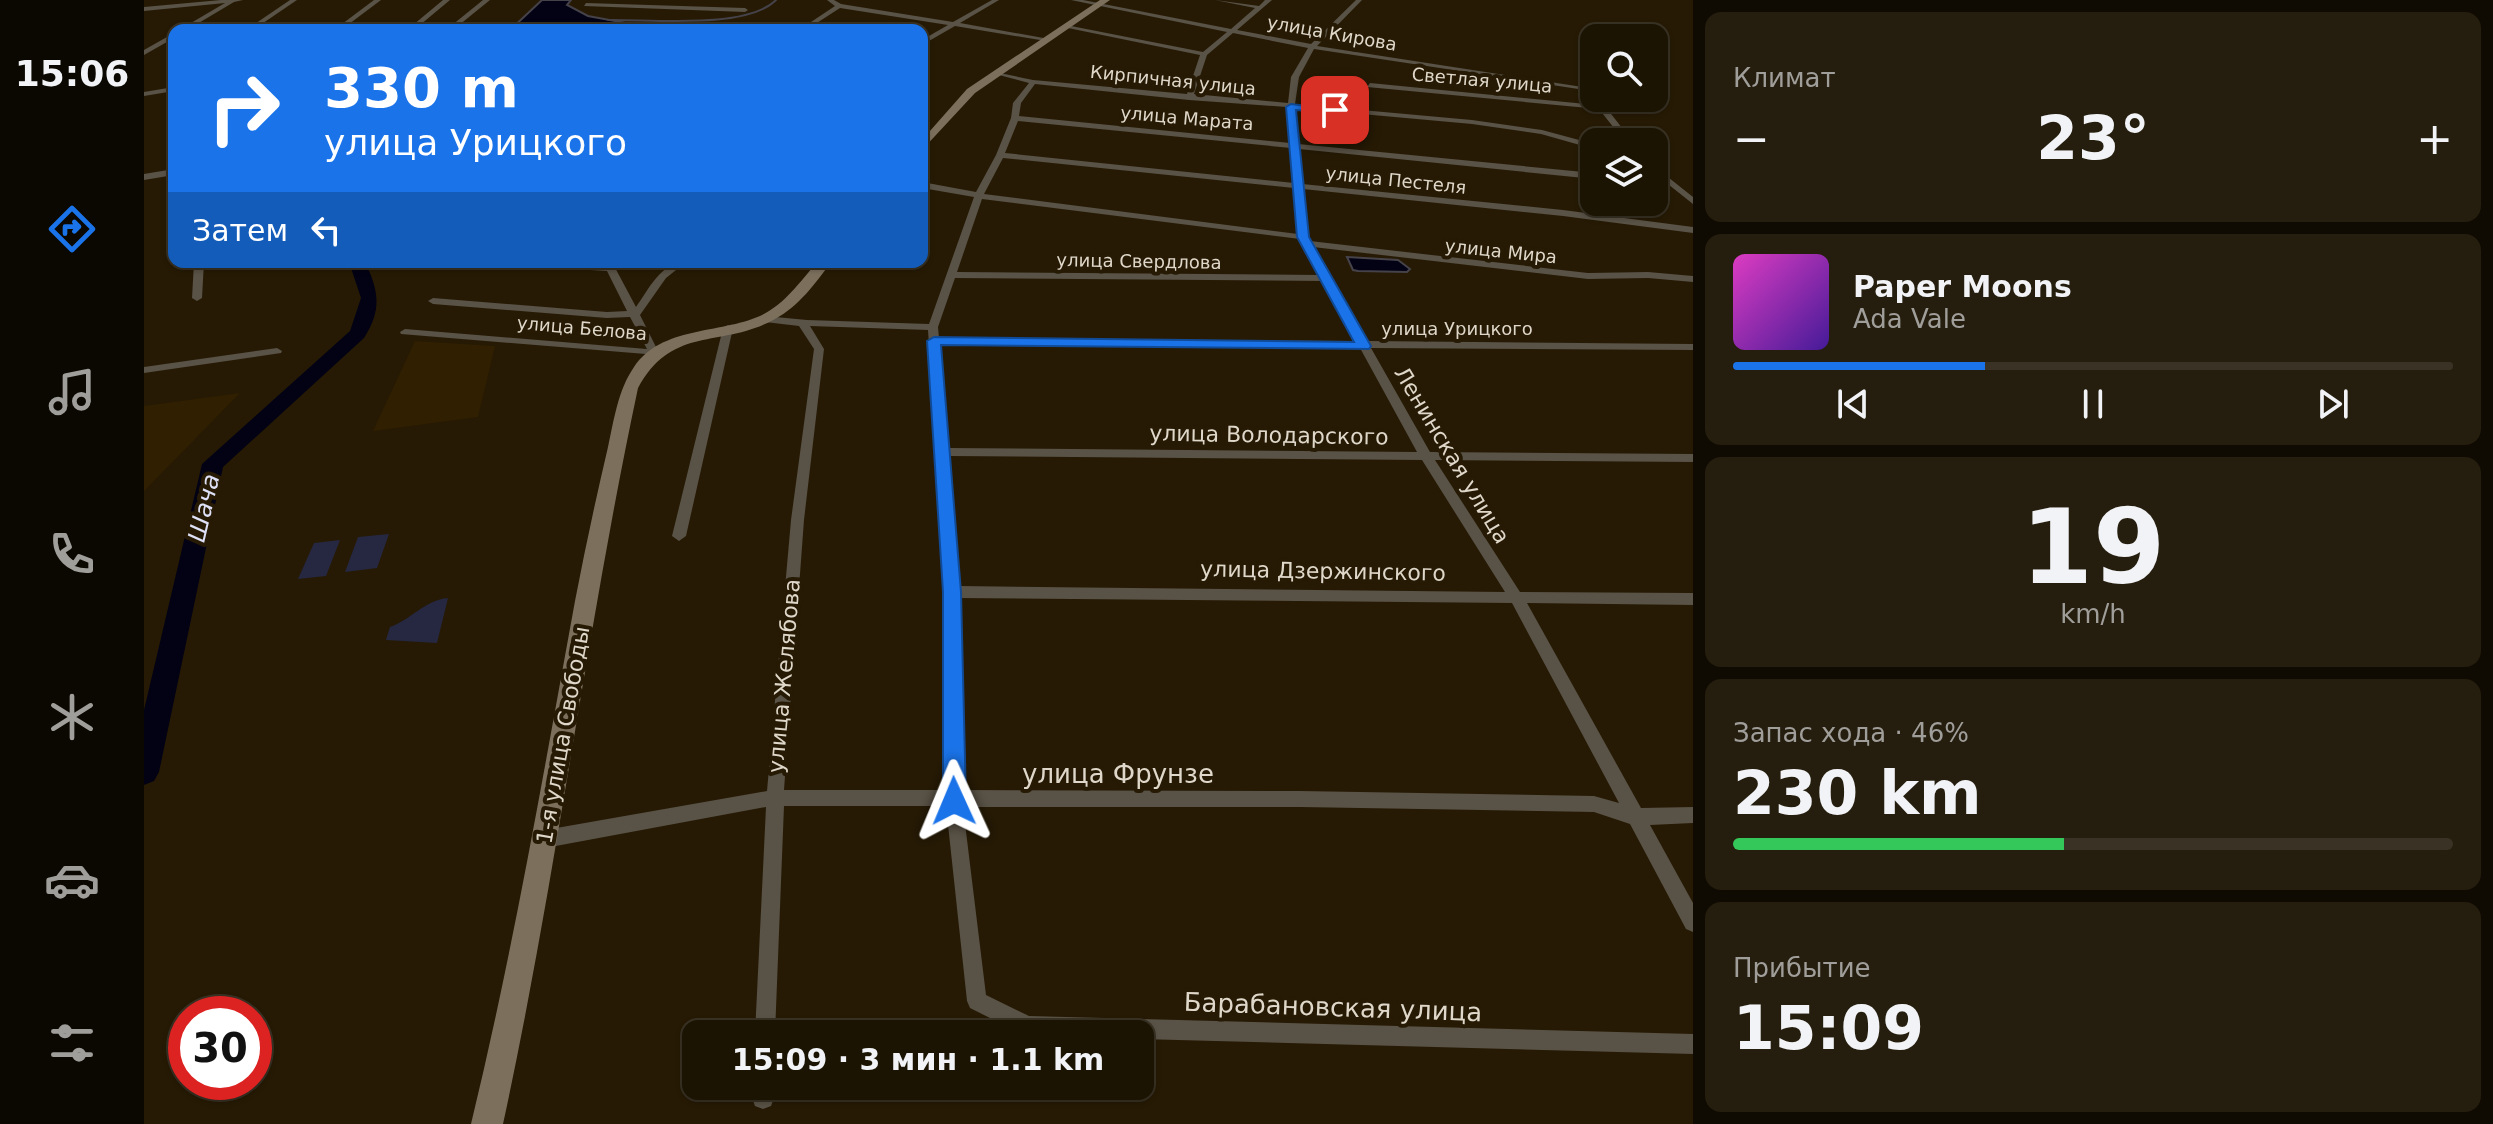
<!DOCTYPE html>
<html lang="ru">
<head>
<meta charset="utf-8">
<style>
	:root { --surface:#1c1403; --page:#251d0d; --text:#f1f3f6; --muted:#a09e9a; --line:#3a3325; --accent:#1a73e8 }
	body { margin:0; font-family:"DejaVu Sans",sans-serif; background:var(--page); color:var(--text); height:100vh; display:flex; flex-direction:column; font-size:30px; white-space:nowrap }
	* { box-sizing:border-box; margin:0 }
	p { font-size:26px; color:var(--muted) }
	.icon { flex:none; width:44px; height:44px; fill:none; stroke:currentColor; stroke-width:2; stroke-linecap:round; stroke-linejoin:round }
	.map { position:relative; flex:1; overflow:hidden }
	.side { display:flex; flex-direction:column; gap:12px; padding:12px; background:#0f0b02; width:800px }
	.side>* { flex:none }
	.guide { position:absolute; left:24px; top:24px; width:760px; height:244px; border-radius:16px; box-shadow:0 2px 6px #0004,0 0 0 2px var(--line); background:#1a73e8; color:#fff; overflow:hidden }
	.tools { position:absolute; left:1436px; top:24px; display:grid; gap:16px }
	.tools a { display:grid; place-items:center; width:88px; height:88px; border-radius:16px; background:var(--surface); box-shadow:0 2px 6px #0004,0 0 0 2px var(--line); font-size:40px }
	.speed { position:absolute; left:24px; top:996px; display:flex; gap:16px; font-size:40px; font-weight:700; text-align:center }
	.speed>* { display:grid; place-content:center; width:104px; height:104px; border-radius:50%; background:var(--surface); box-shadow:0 2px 6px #0004,0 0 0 2px var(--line); line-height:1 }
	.speed .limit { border:12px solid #d22; background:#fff; color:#111 }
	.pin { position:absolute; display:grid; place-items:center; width:68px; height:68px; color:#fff; margin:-34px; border-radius:16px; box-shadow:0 4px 12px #0006 }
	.me { position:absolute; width:88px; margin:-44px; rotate:359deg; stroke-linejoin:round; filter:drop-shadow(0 0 6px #0008) }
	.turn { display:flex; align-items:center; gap:28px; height:168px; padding:0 24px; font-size:36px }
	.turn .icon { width:104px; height:104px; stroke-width:2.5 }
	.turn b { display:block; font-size:56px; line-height:68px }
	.then { display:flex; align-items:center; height:76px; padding:0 24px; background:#0003; gap:16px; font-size:30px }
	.big { font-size:60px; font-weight:700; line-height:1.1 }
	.side .widget { flex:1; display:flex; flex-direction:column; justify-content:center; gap:12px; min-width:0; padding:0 28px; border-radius:16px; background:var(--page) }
	.side .dial { align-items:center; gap:0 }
	.dial b { font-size:104px; line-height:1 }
	.song { display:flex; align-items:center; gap:24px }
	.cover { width:96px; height:96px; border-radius:12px; background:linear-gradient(135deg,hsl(310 70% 55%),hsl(260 70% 35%)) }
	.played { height:8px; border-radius:4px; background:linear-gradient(90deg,var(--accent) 35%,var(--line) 35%) }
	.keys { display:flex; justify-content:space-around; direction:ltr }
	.heat { display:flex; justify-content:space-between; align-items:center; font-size:44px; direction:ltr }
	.charge { height:12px; border-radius:6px; background:linear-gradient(90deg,#34c759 46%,var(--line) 0) }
	.trip { position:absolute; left:538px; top:1020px; width:472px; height:80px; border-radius:16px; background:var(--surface); box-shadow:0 2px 6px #0004,0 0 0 2px var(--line); font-weight:700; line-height:80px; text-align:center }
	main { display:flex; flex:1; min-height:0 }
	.tabs { display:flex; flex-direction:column; width:144px; justify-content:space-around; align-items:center; background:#0b0801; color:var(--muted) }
	.tabs .icon { width:56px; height:56px }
	.tabs .on { color:var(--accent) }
	.tabs b { font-size:36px; color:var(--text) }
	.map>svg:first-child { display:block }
</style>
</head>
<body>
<main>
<nav class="tabs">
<b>15:06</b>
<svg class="icon on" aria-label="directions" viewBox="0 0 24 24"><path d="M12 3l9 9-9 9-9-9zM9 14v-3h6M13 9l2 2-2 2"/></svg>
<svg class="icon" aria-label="music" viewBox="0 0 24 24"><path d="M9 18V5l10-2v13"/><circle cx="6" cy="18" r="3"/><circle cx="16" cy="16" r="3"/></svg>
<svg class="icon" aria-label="phone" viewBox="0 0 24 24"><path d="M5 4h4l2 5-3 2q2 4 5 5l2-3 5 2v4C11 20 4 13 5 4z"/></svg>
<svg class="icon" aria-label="climate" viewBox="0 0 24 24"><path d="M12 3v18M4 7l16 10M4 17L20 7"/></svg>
<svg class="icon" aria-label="car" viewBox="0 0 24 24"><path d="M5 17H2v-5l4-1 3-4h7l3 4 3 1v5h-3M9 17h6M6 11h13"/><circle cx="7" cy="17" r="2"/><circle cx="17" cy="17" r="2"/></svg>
<svg class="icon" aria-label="filters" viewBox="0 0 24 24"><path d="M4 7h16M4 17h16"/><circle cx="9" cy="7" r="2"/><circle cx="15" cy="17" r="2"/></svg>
</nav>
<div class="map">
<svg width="1549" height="1124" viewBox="0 0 1549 1124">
	<rect width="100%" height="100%" fill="#261a04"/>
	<path fill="#301f01" d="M271,341L351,346L334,417L229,431Z
		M96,393L0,491V406Z"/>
	<path fill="#262741" d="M245,534L233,568L201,572L214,537Z
		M196,540L182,576L154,579L170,543Z
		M304,598L293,643L242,640L246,627C268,619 281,600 304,598Z"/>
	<path fill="#030214" stroke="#45424a" stroke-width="2" d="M398,0H427L423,5L444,16L482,23V30H366Z
		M1203,257L1254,260L1266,269L1263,272L1214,271L1209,270Z"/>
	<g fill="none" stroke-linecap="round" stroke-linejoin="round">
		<path stroke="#45424a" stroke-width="2" d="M464,20C507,19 602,30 632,0"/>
		<path fill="#030214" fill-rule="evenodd" d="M205,262H221C235,291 238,310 220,338L79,467L15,772L10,781L0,785V710L58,464L206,331L217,298Z"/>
		<path fill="#595246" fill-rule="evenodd" d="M77,0H99L90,2L43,30H35L81,3L0,11V7Z
			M146,0H153L109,30H102Z
			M230,0H237L197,30H190Z
			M299,0H306L270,30H263Z
			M339,0H346L309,30H302Z
			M683,0H690L697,4L809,22L848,0H855L816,23L905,39L902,41L811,26L778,45V40L804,25L696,8L662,30H655L691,6Z
			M927,0H939L1087,29L1111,8L1071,0L1115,6L1121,0H1128L1093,30L1167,44L1212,0H1218L1173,46L1445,88L1441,90L1170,49L1155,77L1151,104L1328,120L1398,130L1450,144V149L1397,134L1328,124L1151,108L1154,144L1450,173V179L1155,149L1158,184L1419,210L1549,227V233L1419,216L1159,189L1166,241L1444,273L1504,272L1549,276V282L1504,278L1444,279L1169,247L1223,341L1549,344V350L1227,348L1286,452L1549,454V462L1291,460L1376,592L1549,593V605L1383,603L1497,808L1549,807V823L1506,825L1549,903V932L1542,929L1486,824L1450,812L1156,807H819L842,995L885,1016L1549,1034V1054L996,1039V1034H878L826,1008L823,1001L802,806H640L631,1034H611L622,807L401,848L395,845L392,839L395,833L401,830L623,791L647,520L670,349L655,326L621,322L616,319L621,316L663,320L785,324L830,197L778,188V182L832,192L852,155L867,118L869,103L885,83L851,74V72L889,80L1043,94L1056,55L919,27L922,25L1059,52L1083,32ZM1089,33L1164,48L1147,77L1144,103L1050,94L1063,55ZM891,84L1045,100L1143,107L1146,143L875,116L877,103ZM874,121L1147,148L1150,183L861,153ZM859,158L1150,188L1154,234L840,194ZM838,199L1156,239L1175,275L813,272ZM811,278L1179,281L1212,341L795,338L794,327ZM666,326L784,330L801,592V790H640L660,520L680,349ZM796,344L1216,348L1273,452L804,448ZM805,456L1278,460L1361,592L815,586ZM815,598L1368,603L1475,803L1450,796L1156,791L819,790Z
			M442,3L601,8L604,10L601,12L440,6Z
			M30,33V38L0,55V50Z
			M1226,83L1494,109L1498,111L1494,113L1464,110L1489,142H1481L1455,109L1223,87Z
			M30,87V91L0,96V92Z
			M1510,166L1549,197V204L1510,173Z
			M30,169V175L0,180V174Z
			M50,262H60L58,298L53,301L48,298Z
			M359,262L459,265L458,262H468L492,307C505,289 517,262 542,262L522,278L496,315L515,353L514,355L257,334L256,332L261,329L503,349L486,317L463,318L289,304L284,301L289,298L463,312L483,311L463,271L364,265Z
			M584,325L589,328L542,536L535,541L528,536L579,328Z
			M133,348L138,351L137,353L0,373V367Z
			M608,1086H630V1098L627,1106L619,1109L611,1106L608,1098Z"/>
		<path fill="#7c705d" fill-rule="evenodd" d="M956,0H966L831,93L778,150V140L823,89Z
			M673,262H687C672,283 654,307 631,319C578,349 529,324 494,388C442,632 412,880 359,1124H327C369,951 399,776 431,601C441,549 452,498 464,447C470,420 474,390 490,367C518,326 575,334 616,316C640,305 656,282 673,262Z"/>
	</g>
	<path fill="#1a73e8" stroke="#114b97" stroke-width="2" d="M1147,104L1195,110L1191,113L1152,110L1165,237L1227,346L1225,349L797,345L817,592L822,801L818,808L810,811L802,808L799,801V592L783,341L790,337L1210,342L1153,237L1142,107Z"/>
	<g text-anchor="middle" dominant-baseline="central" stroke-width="8" stroke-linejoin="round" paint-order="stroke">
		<g font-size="18" fill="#dfd7c9" stroke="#261a04">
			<text transform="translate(1188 33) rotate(10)">улица Кирова</text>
			<text transform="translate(1029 80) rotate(6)">Кирпичная улица</text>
			<text transform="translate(1338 80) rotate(5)">Светлая улица</text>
			<text transform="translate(1043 118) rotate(5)">улица Марата</text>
			<text transform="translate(1252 180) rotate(6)">улица Пестеля</text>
			<text transform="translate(1357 251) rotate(6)">улица Мира</text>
			<text transform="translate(995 261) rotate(1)">улица Свердлова</text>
			<text transform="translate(438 328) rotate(5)">улица Белова</text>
			<text x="1313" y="328">улица Урицкого</text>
		</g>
		<g font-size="22" fill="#dfd7c9" stroke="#261a04">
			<text transform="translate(1125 435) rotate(1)">улица Володарского</text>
			<text transform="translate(1308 455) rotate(59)">Ленинская улица</text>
			<text transform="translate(1179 571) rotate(1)">улица Дзержинского</text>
			<text transform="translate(640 676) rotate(-85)">улица Желябова</text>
			<text transform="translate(419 735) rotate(-80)">1-я улица Свободы</text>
		</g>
		<g font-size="24" font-style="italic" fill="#dee0f6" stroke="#261a04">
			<text transform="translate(60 508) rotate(-77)">Шача</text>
		</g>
		<g font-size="26" fill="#dfd7c9" stroke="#261a04">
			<text x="974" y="774">улица Фрунзе</text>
			<text transform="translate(1189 1007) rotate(2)">Барабановская улица</text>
		</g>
	</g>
</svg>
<div class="tools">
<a><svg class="icon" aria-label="search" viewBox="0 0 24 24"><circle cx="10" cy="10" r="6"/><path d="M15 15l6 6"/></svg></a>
<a><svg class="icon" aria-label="layers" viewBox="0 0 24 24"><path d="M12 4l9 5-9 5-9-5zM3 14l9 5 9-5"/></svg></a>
</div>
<div class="speed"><div class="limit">30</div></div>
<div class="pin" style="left:1191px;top:110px;background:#d93025"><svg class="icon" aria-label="arrive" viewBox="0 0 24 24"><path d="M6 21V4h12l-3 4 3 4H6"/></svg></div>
<svg class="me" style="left:810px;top:801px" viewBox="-20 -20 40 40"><path d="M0-17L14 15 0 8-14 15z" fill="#1a73e8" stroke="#fff" stroke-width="4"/></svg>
<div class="trip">15:09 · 3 мин · 1.1 km</div>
<div class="guide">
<div class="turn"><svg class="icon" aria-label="right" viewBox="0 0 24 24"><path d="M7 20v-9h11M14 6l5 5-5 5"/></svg><div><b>330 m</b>улица Урицкого</div></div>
<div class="then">Затем<svg class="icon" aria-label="left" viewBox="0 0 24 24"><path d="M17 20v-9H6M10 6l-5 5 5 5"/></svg></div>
</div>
</div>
<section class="side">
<div class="widget"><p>Климат</p>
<div class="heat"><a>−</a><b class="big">23°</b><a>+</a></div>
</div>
<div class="widget">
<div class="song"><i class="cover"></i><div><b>Paper Moons</b><p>Ada Vale</p></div></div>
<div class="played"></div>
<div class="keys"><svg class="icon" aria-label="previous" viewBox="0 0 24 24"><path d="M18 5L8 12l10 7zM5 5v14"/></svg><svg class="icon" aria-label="pause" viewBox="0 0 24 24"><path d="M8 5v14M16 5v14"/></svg><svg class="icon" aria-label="next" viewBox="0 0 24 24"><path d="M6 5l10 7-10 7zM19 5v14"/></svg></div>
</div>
<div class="widget dial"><b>19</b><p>km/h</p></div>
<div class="widget"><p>Запас хода · 46%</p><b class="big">230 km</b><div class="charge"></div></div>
<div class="widget"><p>Прибытие</p><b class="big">15:09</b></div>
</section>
</main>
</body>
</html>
